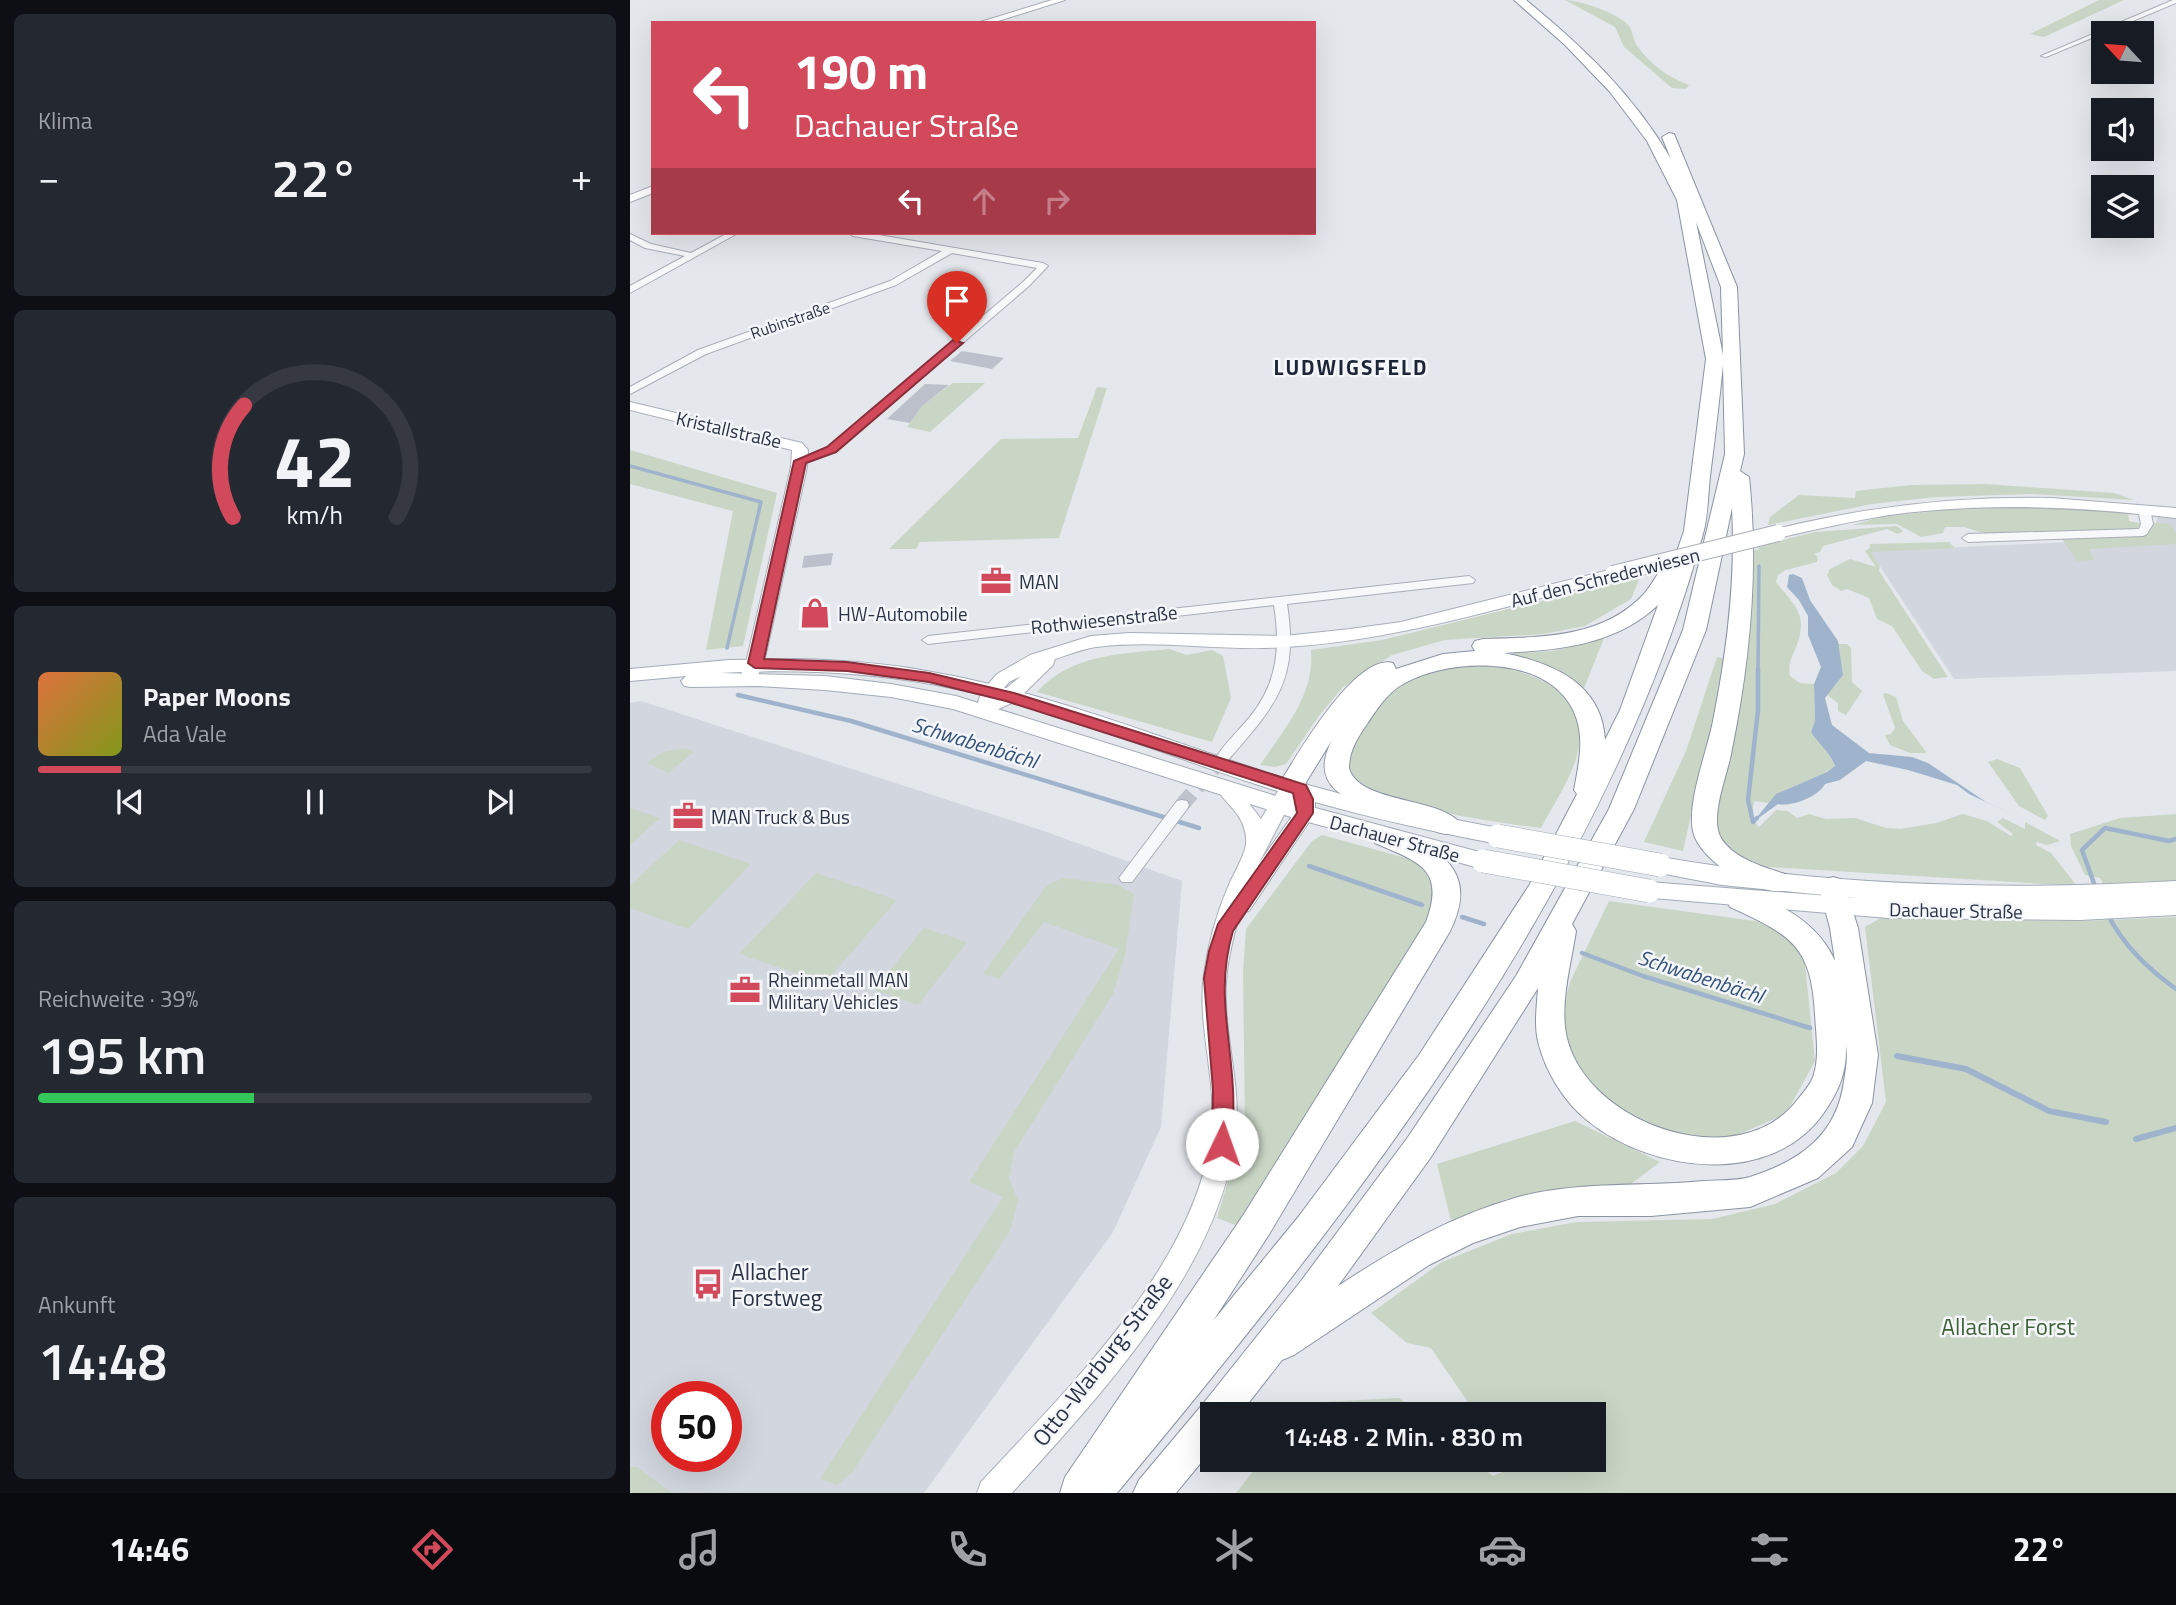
<!DOCTYPE html>
<html lang="de">
<head>
<meta charset="utf-8">
<style>
	:root { --surface:#171b24; --page:#242831; --text:#f1f3f6; --muted:#9ea1a6; --line:#363941; --accent:#d1495b }
	body { margin:0; font-family:"Titillium Web",sans-serif; background:var(--page); color:var(--text); height:100vh; display:flex; flex-direction:column; font-size:26px; white-space:nowrap }
	* { box-sizing:border-box; margin:0 }
	p { font-size:23px; color:var(--muted) }
	.icon { flex:none; width:38px; height:38px; fill:none; stroke:currentColor; stroke-width:2; stroke-linecap:round; stroke-linejoin:round }
	.map { position:relative; flex:1; overflow:hidden }
	.details { display:flex; flex-direction:column; gap:14px; padding:14px; background:#0d0f14; width:630px }
	.details>* { flex:none }
	.hud { position:absolute; left:21px; top:21px; width:665px; height:214px; border-radius:0px; box-shadow:0 7px 28px #0002; background:#d1495b; color:#fff; overflow:hidden }
	.needle { width:46px; rotate:296deg }
	.controls { position:absolute; left:1461px; top:21px; display:grid; gap:14px }
	.controls a { display:grid; place-items:center; width:63px; height:63px; border-radius:0px; background:var(--surface); box-shadow:0 7px 28px #0002; font-size:35px }
	.speed { position:absolute; left:21px; top:1381px; display:flex; gap:14px; font-size:35px; font-weight:700; text-align:center }
	.speed>* { display:grid; place-content:center; width:91px; height:91px; border-radius:50%; background:var(--surface); box-shadow:0 7px 28px #0002; line-height:1 }
	.speed .limit { border:10px solid #d22; background:#fff; color:#111 }
	.pin { position:absolute; display:grid; place-items:center; width:60px; height:60px; color:#fff; margin:-72px -30px; border-radius:50% 50% 50% 0; rotate:-45deg; box-shadow:0 0 7px #0007 }
	.pin .icon { rotate:45deg }
	.me { position:absolute; width:77px; margin:-38px; rotate:3deg; stroke-linejoin:round; filter:drop-shadow(0 0 5px #0008) }
	.turn { display:flex; align-items:center; gap:24px; height:147px; padding:0 28px; font-size:32px }
	.turn .icon { width:91px; height:91px; stroke-width:2.5 }
	.turn b { display:block; font-size:49px; line-height:60px }
	.lanes { display:flex; align-items:center; height:66px; padding:0 28px; background:#0003; justify-content:center; gap:35px; direction:ltr }
	.lanes .off { opacity:.35 }
	.big { font-size:52px; font-weight:600; line-height:1.1 }
	.details .tile { flex:1; display:flex; flex-direction:column; justify-content:center; gap:10px; min-width:0; padding:0 24px; border-radius:10px; background:var(--page) }
	.details .dial { align-items:center; gap:0 }
	.dial svg { height:182px; overflow:visible; fill:none; stroke:var(--line); stroke-width:7; stroke-linecap:round; text-anchor:middle }
	.dial text { fill:var(--text); stroke:none }
	.song { display:flex; align-items:center; gap:21px }
	.cover { width:84px; height:84px; border-radius:10px; background:linear-gradient(135deg,hsl(20 70% 55%),hsl(70 70% 35%)) }
	.played { height:7px; border-radius:4px; background:linear-gradient(90deg,var(--accent) 15%,var(--line) 15%) }
	.keys { display:flex; justify-content:space-around; direction:ltr }
	.heat { display:flex; justify-content:space-between; align-items:center; font-size:38px; direction:ltr }
	.charge { height:10px; border-radius:5px; background:linear-gradient(90deg,#34c759 39%,var(--line) 0) }
	.trip { position:absolute; left:570px; top:1402px; width:406px; height:70px; border-radius:0px; background:var(--surface); box-shadow:0 7px 28px #0002; font-weight:600; line-height:70px; text-align:center }
	.tabs { display:flex; height:112px; justify-content:space-around; align-items:center; background:#090b0e; color:var(--muted) }
	.tabs .icon { width:49px; height:49px }
	.tabs .on { color:var(--accent) }
	.tabs b { font-size:32px; color:var(--text) }
	main { display:flex; flex:1; min-height:0 }
	.map>svg:first-child { display:block }
</style>
</head>
<body>
<main>
<section class="details">
<div class="tile"><p>Klima</p>
<div class="heat"><a>−</a><b class="big">22°</b><a>+</a></div>
</div>
<div class="tile dial"><svg viewBox="0 0 100 80">
<path d="M14 69A42 42 0 1 1 86 69"/>
<path d="M14 69A42 42 0 0 1 19 20" stroke="#d1495b"/>
<text x="50" y="56" font-size="32" font-weight="700">42</text>
<text x="50" y="72" font-size="11">km/h</text>
</svg></div>
<div class="tile">
<div class="song"><i class="cover"></i><div><b>Paper Moons</b><p>Ada Vale</p></div></div>
<div class="played"></div>
<div class="keys"><svg class="icon" aria-label="previous" viewBox="0 0 24 24"><path d="M18 5L8 12l10 7zM5 5v14"/></svg><svg class="icon" aria-label="pause" viewBox="0 0 24 24"><path d="M8 5v14M16 5v14"/></svg><svg class="icon" aria-label="next" viewBox="0 0 24 24"><path d="M6 5l10 7-10 7zM19 5v14"/></svg></div>
</div>
<div class="tile"><p>Reichweite · 39%</p><b class="big">195 km</b><div class="charge"></div></div>
<div class="tile"><p>Ankunft</p><b class="big">14:48</b></div>
</section>
<div class="map">
<svg width="1546" height="1493" viewBox="0 0 1546 1493">
	<rect width="100%" height="100%" fill="#e4e7ec"/>
	<path fill="#d2d6de" fill-rule="evenodd" d="M1528,515L1546,517V671L1324,679L1240,551L1511,539L1525,527Z
		M11,701L411,830L552,881L531,1127L483,1232L294,1493H0V703ZM37,1396H96V1456H37Z"/>
	<path fill="#c9d6c5" d="M935,0C949,0 991,14 999,26C1003,32 1003,40 1007,46C1021,65 1038,77 1059,85L1056,89L1042,88L994,47L985,27Z
		M1469,0H1494L1414,37L1400,34Z
		M323,383H355L300,432L277,427L292,406Z
		M467,387L477,388L429,538L290,542L286,549H259L371,439L448,438Z
		M0,450L147,493L113,646L76,650L103,511L0,484Z
		M1356,484L1484,493L1504,500L1401,494L1306,497L1242,504L1138,525L1140,517L1169,495L1225,498L1226,491L1281,485Z
		M1411,507L1493,512L1498,513L1499,521L1510,523L1508,529L1501,531L1356,534L1334,527H1315L1313,533L1291,537L1267,524L1223,525L1250,517L1317,510Z
		M1524,523L1541,524L1546,533V544L1459,549L1464,560L1447,561L1432,539L1508,536L1518,534Z
		M1267,526L1273,531L1268,534L1257,529L1193,546L1190,552L1184,554L1188,557L1187,562L1156,570L1148,575L1146,582C1167,608 1179,616 1165,650C1160,661 1158,665 1160,676L1170,683L1184,684L1185,721L1181,732C1188,744 1201,753 1205,766C1186,782 1154,784 1139,803L1124,801L1122,818L1129,827L1146,810L1158,811L1167,818L1179,814L1196,819L1225,818L1256,828L1271,829L1306,823L1333,814L1357,821L1381,836L1383,834L1367,822L1373,818L1395,829V822L1430,841L1417,845L1407,842L1406,845L1421,853L1447,886L1138,867L1107,856L1084,834L1118,634L1123,550H1128L1129,546L1185,532Z
		M1319,542L1325,548L1241,552L1250,566L1249,571L1318,677L1304,679L1292,671L1262,626L1247,619L1239,598L1217,589L1211,591L1202,585L1197,575L1200,569L1220,559L1246,567L1235,551L1240,548V544Z
		M1010,577L1001,599L955,626L914,634L815,640L762,655L712,688L688,717L656,764L645,767L630,765C654,729 685,695 681,650L752,640Z
		M974,638L953,691L875,654L922,651Z
		M1208,644H1217L1221,648L1222,682L1232,691L1216,715L1208,711V703L1197,695L1213,675Z
		M539,649L557,655L582,650L593,656L601,698L582,742L407,692C441,654 491,654 539,649Z
		M1087,657L1096,659L1053,851L1014,842L1056,751Z
		M833,661C886,667 965,683 947,755C942,777 922,807 911,828C873,823 741,807 722,773C719,768 718,759 717,752L755,696L786,675Z
		M1256,693L1266,697L1273,721L1297,753H1280L1260,745L1255,735L1261,734L1265,728L1253,694Z
		M56,748L64,752L38,773L17,763L33,752Z
		M1367,759L1390,768L1418,816L1415,820L1389,806L1358,762Z
		M0,808L30,818L0,845Z
		M1546,814V881L1474,885L1470,878L1455,875L1441,846L1440,834L1490,818Z
		M692,835L787,861L799,872L807,895L798,917L611,1227L587,1218L615,1124L613,973L616,929L682,841Z
		M49,840L121,864L58,929L0,908V886Z
		M186,873L267,900L195,983L109,954Z
		M434,878L489,885L504,894L495,955L483,994L384,1152L379,1178L388,1201L380,1231L223,1471L207,1485L190,1479L373,1197L339,1182L489,949L414,922L369,979L353,974L417,885Z
		M979,901L1125,921L1154,931L1173,946L1185,1061L1156,1114L1105,1136L1044,1138L988,1112L950,1080L933,1037V1006L941,980Z
		M1546,917V1493H606L632,1460H842L863,1476L882,1468L877,1460H964V1414H846L801,1348L777,1343L741,1313L812,1262L882,1234L946,1222L1082,1219L1145,1204L1206,1173L1233,1146L1256,1102L1235,927L1251,918L1454,921Z
		M294,928L337,942L288,1005L244,990Z
		M945,1121L1030,1162L997,1187L935,1189L876,1199L821,1221L807,1164Z
		M769,1398L788,1414H667L676,1403Z
		M0,1467H7L42,1493H0Z"/>
	<path fill="#9fb4cc" d="M1163,574L1172,578L1180,600L1208,641L1213,675L1195,698L1202,725L1239,753L1282,757L1298,763L1356,802L1408,827L1339,794L1327,785L1278,770L1236,761L1210,780L1195,784C1188,797 1162,807 1148,804L1123,822L1146,794L1197,772L1205,766C1201,753 1188,744 1181,732L1185,721L1184,684L1191,667L1178,635V616L1169,600L1157,587L1159,575Z"/>
	<g fill="none" stroke-linecap="round" stroke-linejoin="round">
		<path stroke="#9fb4cc" stroke-width="3.5" d="M0,466L131,502L97,648
			M1128,671L1129,566"/>
		<path stroke="#9fb4cc" stroke-width="4.5" d="M108,695L221,721L569,828
			M1127,818L1123,822L1118,800L1128,710V669
			M679,866L792,905
			M1466,889L1452,850L1475,828L1539,841L1546,839
			M1477,913C1493,945 1517,968 1546,989
			M832,917L854,924
			M952,953L1013,976L1180,1028"/>
		<path stroke="#9fb4cc" stroke-width="6" d="M1267,1056L1336,1069L1419,1111L1476,1122
			M1506,1139L1546,1128"/>
	</g>
	<path fill="#bbc0ca" d="M332,351L374,358L362,369L320,361Z
		M295,384L319,385L292,406L280,423L257,419Z
		M203,553L201,565L172,568L174,556Z"/>
	<g fill="none" stroke-linecap="round" stroke-linejoin="round">
		<path stroke="#bfc3cb" stroke-width="15" stroke-dasharray="15 8" stroke-linecap="butt" d="M552,805L594,756"/>
		<g stroke="#a9aeb7" stroke-width="2">
			<path id="street" d="M1543,0H1546V3L1416,57L1411,56Z
				M98,233H108L0,293V286L55,256L15,248L0,240V234L21,244L61,253Z
				M219,233H237L413,263L418,266L399,286L205,452L175,463L171,464L165,461L197,448L393,282L407,268L322,253L266,285L76,354L0,394V387L68,350L260,281L312,251L223,236Z
				M1514,506L1520,509L1523,524L1517,534L1513,536L1338,542L1332,538L1338,534L1509,529L1511,524L1508,509Z
				M839,576L845,580L843,583L657,604C669,680 646,705 599,759L594,761L587,756C596,742 608,731 619,718C647,684 651,649 644,605L298,644L292,640L298,636Z
				M552,800L557,801L559,805L557,809L502,882H492L489,878L492,874L547,801Z"/>
		</g>
		<g stroke="#a9aeb7" stroke-width="2">
			<path id="secondary" d="M422,0H435L362,23H347Z
				M23,186V193L0,202V195Z
				M0,402L172,443L178,450L177,467L134,663L124,683L118,685L109,679L116,663L161,467L162,450L0,410Z
				M1421,498L1546,508V518C1463,508 1379,503 1295,511C1245,515 1197,527 1148,538L1140,533L1142,530C1234,507 1326,496 1421,498Z
				M983,569L989,570L991,574L989,578C880,605 770,640 657,647C593,652 529,639 466,647C452,649 438,655 425,659L423,665L386,701L364,711L362,715H348L346,711L351,692L367,674L400,655L461,636L499,633L655,636L720,629L771,622ZM391,676L368,695L379,682Z
				M661,779L677,784L685,799V813L619,911L610,913L608,919C601,947 594,974 596,1003C597,1045 610,1086 606,1129C594,1266 470,1395 382,1493H347L351,1482C438,1388 570,1261 582,1128C586,1076 567,1025 574,974C578,945 586,915 598,887C603,875 611,862 615,849C617,842 616,834 614,828C610,812 595,803 587,789L590,784H604L631,819L654,781ZM665,802V812L629,863L656,811L660,803Z"/>
		</g>
		<g stroke="#a3abb8" stroke-width="2">
			<path id="primary" d="M165,659C211,660 257,663 302,672C423,693 539,742 657,779C727,800 796,814 868,828L876,830L879,836L876,842L868,844C789,829 718,813 641,789C529,754 418,705 301,684C232,672 161,669 90,673L195,676L261,684L326,696L678,806L853,853L861,855L864,861L861,867L853,869L667,819L323,709L261,697L195,690L128,686L61,687L54,686L51,681L56,676L0,681V669L99,660Z
				M1030,857C1199,886 1375,891 1546,881V915L1450,920L1258,918L1011,897L1007,891L1011,885L1019,882L1225,898L1092,885L1030,873L1022,871L1019,865L1022,859Z"/>
		</g>
		<g stroke="#8b94a3" stroke-width="2">
			<path id="highway" d="M884,0H896C952,46 1004,95 1041,159L1032,137L1039,133L1044,134L1107,287L1114,454L1110,471L1119,477C1129,570 1120,662 1101,754C1097,776 1079,818 1091,838C1104,860 1138,868 1161,876L1164,883L1161,890C1132,899 1069,862 1063,831C1057,801 1077,752 1083,721C1097,651 1106,580 1102,508L1076,630L1004,809L942,924L946,931C941,965 928,1008 938,1042C963,1127 1111,1176 1168,1099C1173,1093 1180,1085 1183,1077C1190,1058 1186,1034 1185,1014C1181,944 1160,935 1100,907L1096,900L1100,893L1110,890C1149,902 1188,922 1205,961L1200,928L1189,887L1193,880L1203,877L1213,880L1228,928L1248,1055L1242,1103L1222,1147L1188,1178L1120,1207L1021,1216H948L890,1227L843,1243L799,1265L664,1355L652,1360L610,1414H583V1448L546,1493H503L509,1480L572,1405L671,1281L778,1137L886,976L979,809L1053,630L1095,454L1093,365C1089,402 1085,439 1080,476C1078,495 1078,516 1073,534C974,892 721,1212 487,1493H430L435,1477L614,1214L796,922C816,868 788,862 745,843L741,836L745,829C758,825 768,831 781,837C826,858 844,885 819,933L638,1236L583,1321L669,1216L789,1055L900,884L947,794L944,790C948,768 954,743 947,720C927,654 822,656 773,684C757,693 747,709 737,724C728,737 719,751 719,768C729,805 815,796 832,826L828,833C810,838 794,825 777,819C740,806 672,798 702,740L670,792L661,795L652,792L648,786C666,757 725,653 763,663L766,669L813,654L845,651L842,646L845,641L853,639C909,637 971,639 1013,595C1023,584 1029,570 1038,559L1045,557L1054,531L1076,359L1047,200L1017,141L980,92L935,45ZM1066,222L1091,287L1093,355ZM1028,605L990,710L975,740C972,683 922,663 874,653C929,650 986,645 1028,605ZM908,988C907,1005 904,1024 908,1041C915,1071 934,1102 958,1121C1022,1173 1141,1187 1193,1114C1209,1091 1217,1072 1216,1045C1218,1057 1216,1069 1214,1081C1207,1135 1170,1161 1120,1177C1106,1181 1088,1180 1073,1181C1012,1187 948,1181 888,1197C819,1217 768,1247 708,1286L801,1157Z"/>
		</g>
		<use href="#street" fill="#f7f8fa" fill-rule="evenodd"/>
		<use href="#secondary" fill="#fff" fill-rule="evenodd"/>
		<use href="#primary" fill="#fff" fill-rule="evenodd"/>
		<use href="#highway" fill="#fff" fill-rule="evenodd"/>
		<g stroke="#a9aeb7" stroke-width="18" stroke-linecap="butt">
			<path id="secondary-bridge" d="M983,574L1148,533"/>
		</g>
		<g stroke="#a3abb8" stroke-width="24" stroke-linecap="butt">
			<path id="primary-bridge" d="M868,836L1030,865
				M853,861L1019,891"/>
		</g>
		<use href="#secondary-bridge" stroke="#fff" stroke-width="16"/>
		<use href="#primary-bridge" stroke="#fff" stroke-width="23"/>
	</g>
	<path fill="#d1495b" stroke="#882f3b" stroke-width="2" d="M323,340L333,343L206,452L176,463L134,659L217,662L299,673L384,693L676,785L683,799V813L603,931C586,988 600,1032 603,1089C604,1107 603,1126 603,1144L599,1150L592,1153L585,1150L582,1144L583,1090L574,978L579,951L588,924L667,813L663,793L376,701L299,682L217,671L125,668L118,663L164,461L197,447Z"/>
	<defs>
		<g id="office-bare" transform="scale(2.415)"><path d="M-6-3h4V-5.5h4V-3h4V5H-6ZM-1-4.5V-3h2v-1.5ZM-6 0V1H6V0Z" fill="#d1495b" stroke="#f4f6f9" stroke-width="2.5" paint-order="stroke"/></g>
		<g id="shop-bare" transform="scale(2.415)"><path d="M-5-2.5h2.3a2.7 3.5 0 0 1 5.4 0H5L5.5 6h-11ZM-1.5-2.5h3a1.5 2.3 0 0 0-3 0Z" fill="#d1495b" stroke="#f4f6f9" stroke-width="2.5" paint-order="stroke"/></g>
		<g id="bus-bare" transform="scale(2.415)"><path d="M-5-6H5V4H4V6H2V4H-2V6H-4V4H-5ZM-3.5-4V0h7V-4ZM-3.5 1.2v1.5H-2V1.2ZM2 1.2v1.5H3.5V1.2Z" fill="#d1495b" stroke="#f4f6f9" stroke-width="2.5" paint-order="stroke"/></g>
	</defs>
	<g fill-rule="evenodd">
		<use href="#office-bare" x="366" y="581"/>
		<use href="#shop-bare" x="185" y="613"/>
		<use href="#office-bare" x="58" y="816"/>
		<use href="#office-bare" x="115" y="990"/>
		<use href="#bus-bare" x="78" y="1284"/>
	</g>
	<g text-anchor="middle" dominant-baseline="central" stroke-width="5" stroke-linejoin="round" paint-order="stroke">
		<g font-size="16" fill="#2b3445" stroke="#f4f6f9">
			<text transform="translate(160 320) rotate(-19)">Rubinstraße</text>
		</g>
		<g font-size="19" fill="#2b3445" stroke="#f4f6f9">
			<text transform="translate(99 429) rotate(13)">Kristallstraße</text>
			<text transform="translate(975 577) rotate(-14)">Auf den Schrederwiesen</text>
			<text transform="translate(474 619) rotate(-6)">Rothwiesenstraße</text>
			<text transform="translate(765 838) rotate(15)">Dachauer Straße</text>
			<text transform="translate(1326 910) rotate(1)">Dachauer Straße</text>
		</g>
		<g font-size="19" fill="#2b3445" stroke="#f4f6f9" text-anchor="start">
			<text x="389" y="581">MAN</text>
			<text x="208" y="613">HW-Automobile</text>
			<text x="81" y="816">MAN Truck &amp; Bus</text>
			<text x="138" y="979">Rheinmetall MAN<tspan x="138" dy="22">Military Vehicles</tspan></text>
		</g>
		<g font-size="21" font-weight="bold" letter-spacing="2" fill="#1d2536" stroke="#f4f6f9">
			<text x="721" y="367">LUDWIGSFELD</text>
		</g>
		<g font-size="21" font-style="italic" fill="#34527a" stroke="#f4f6f9">
			<text transform="translate(345 742) rotate(17)">Schwabenbächl</text>
			<text transform="translate(1071 976) rotate(18)">Schwabenbächl</text>
		</g>
		<g font-size="23" fill="#2b3445" stroke="#f4f6f9" text-anchor="start">
			<text x="101" y="1271">Allacher<tspan x="101" dy="26">Forstweg</tspan></text>
		</g>
		<g font-size="23" fill="#3f6138" stroke="#f4f6f9">
			<text x="1378" y="1326">Allacher Forst</text>
		</g>
		<g font-size="23" fill="#2b3445" stroke="#f4f6f9">
			<text transform="translate(472 1360) rotate(-52)">Otto-Warburg-Straße</text>
		</g>
	</g>
</svg>
<div class="controls">
<a><svg class="needle" viewBox="-14 -14 28 28"><path d="M0-13l5 13h-10z" fill="#e53935"/><path d="M0 13l5-13h-10z" fill="#9ea1a6"/></svg></a>
<a><svg class="icon" aria-label="sound" viewBox="0 0 24 24"><path d="M4 9h4l5-4v14l-5-4H4zM17 9q2 3 0 6"/></svg></a>
<a><svg class="icon" aria-label="layers" viewBox="0 0 24 24"><path d="M12 4l9 5-9 5-9-5zM3 14l9 5 9-5"/></svg></a>
</div>
<div class="speed"><div class="limit">50</div></div>
<div class="pin" style="left:327px;top:343px;background:#d93025"><svg class="icon" aria-label="arrive" viewBox="0 0 24 24"><path d="M6 21V4h12l-3 4 3 4H6"/></svg></div>
<svg class="me" style="left:592px;top:1144px" viewBox="-20 -20 40 40"><circle r="19" fill="#fff"/><path d="M0-13L10 11 0 6-10 11z" fill="#d1495b"/></svg>
<div class="trip">14:48 · 2 Min. · 830 m</div>
<div class="hud">
<div class="turn"><svg class="icon" aria-label="left" viewBox="0 0 24 24"><path d="M17 20v-9H6M10 6l-5 5 5 5"/></svg><div><b>190 m</b>Dachauer Straße</div></div>
<div class="lanes"><svg class="icon" aria-label="left" viewBox="0 0 24 24"><path d="M17 20v-9H6M10 6l-5 5 5 5"/></svg><svg class="icon off" aria-label="ahead" viewBox="0 0 24 24"><path d="M12 20V5M6 11l6-6 6 6"/></svg><svg class="icon off" aria-label="right" viewBox="0 0 24 24"><path d="M7 20v-9h11M14 6l5 5-5 5"/></svg></div>
</div>
</div>
</main>
<nav class="tabs">
<b>14:46</b>
<svg class="icon on" aria-label="directions" viewBox="0 0 24 24"><path d="M12 3l9 9-9 9-9-9zM9 14v-3h6M13 9l2 2-2 2"/></svg>
<svg class="icon" aria-label="music" viewBox="0 0 24 24"><path d="M9 18V5l10-2v13"/><circle cx="6" cy="18" r="3"/><circle cx="16" cy="16" r="3"/></svg>
<svg class="icon" aria-label="phone" viewBox="0 0 24 24"><path d="M5 4h4l2 5-3 2q2 4 5 5l2-3 5 2v4C11 20 4 13 5 4z"/></svg>
<svg class="icon" aria-label="climate" viewBox="0 0 24 24"><path d="M12 3v18M4 7l16 10M4 17L20 7"/></svg>
<svg class="icon" aria-label="car" viewBox="0 0 24 24"><path d="M5 17H2v-5l4-1 3-4h7l3 4 3 1v5h-3M9 17h6M6 11h13"/><circle cx="7" cy="17" r="2"/><circle cx="17" cy="17" r="2"/></svg>
<svg class="icon" aria-label="filters" viewBox="0 0 24 24"><path d="M4 7h16M4 17h16"/><circle cx="9" cy="7" r="2"/><circle cx="15" cy="17" r="2"/></svg>
<b>22°</b>
</nav>
</body>
</html>
